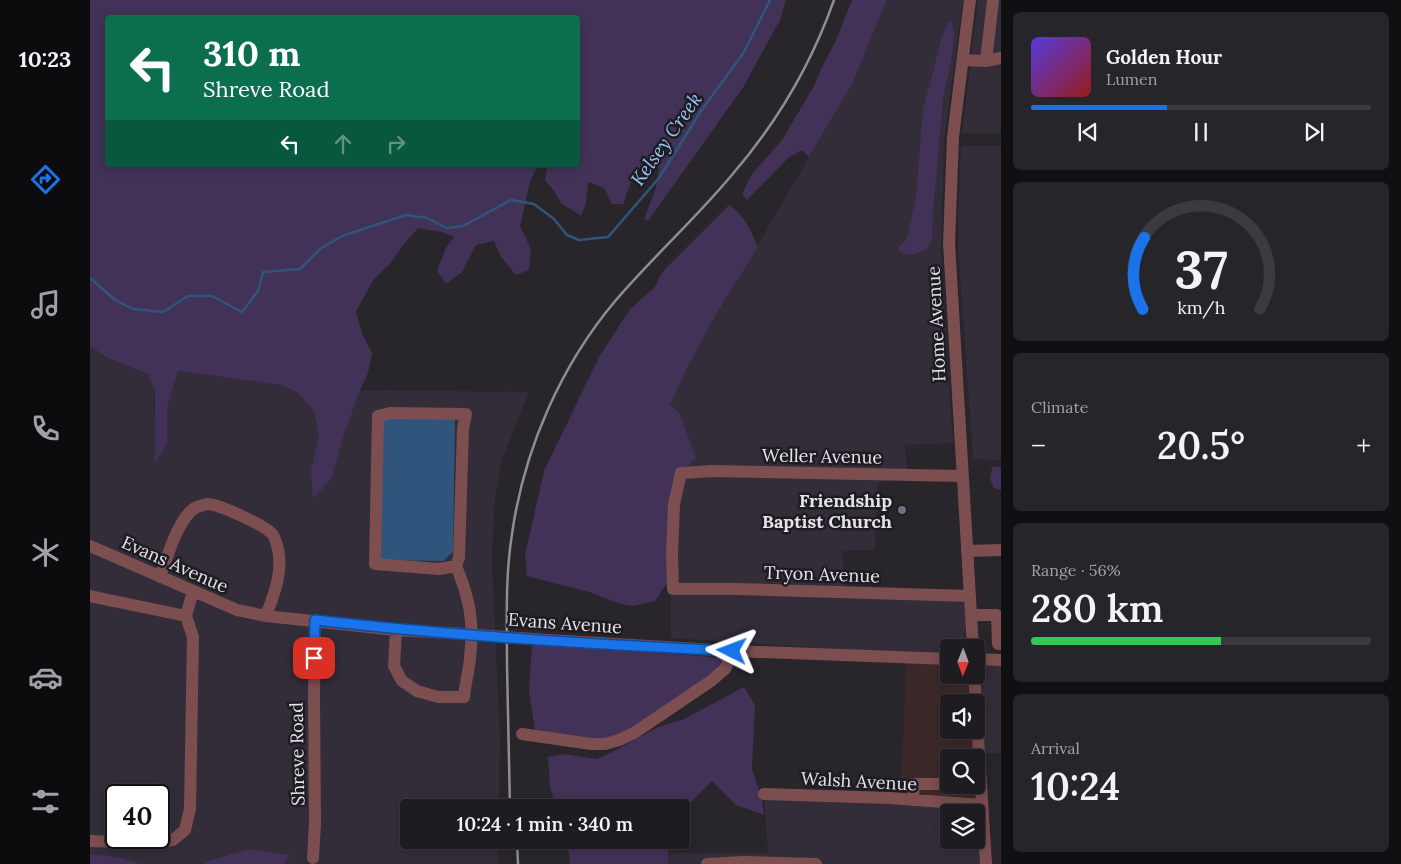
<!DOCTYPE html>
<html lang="en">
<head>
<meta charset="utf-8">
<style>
	:root { --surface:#1e1c20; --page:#262529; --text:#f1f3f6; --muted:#a1a1a5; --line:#3c3a3e; --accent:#1a73e8 }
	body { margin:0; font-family:Lora,serif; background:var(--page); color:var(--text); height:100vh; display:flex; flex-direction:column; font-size:19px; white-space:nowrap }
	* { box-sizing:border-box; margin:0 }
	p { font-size:16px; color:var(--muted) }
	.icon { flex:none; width:28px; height:28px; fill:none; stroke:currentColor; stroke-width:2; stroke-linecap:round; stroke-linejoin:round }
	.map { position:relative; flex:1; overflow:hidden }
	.panel { display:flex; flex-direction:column; gap:12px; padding:12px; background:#100f12; width:400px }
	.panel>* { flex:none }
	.banner { position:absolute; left:15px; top:15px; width:475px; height:152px; border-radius:5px; box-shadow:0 2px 12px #0003,0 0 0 1px var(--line); background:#0b6e4f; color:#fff; overflow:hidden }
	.needle { width:32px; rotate:181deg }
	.tools { position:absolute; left:850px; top:639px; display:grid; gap:10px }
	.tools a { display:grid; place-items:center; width:45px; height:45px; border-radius:5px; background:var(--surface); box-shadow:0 2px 12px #0003,0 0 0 1px var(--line); font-size:25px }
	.speed { position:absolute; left:15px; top:784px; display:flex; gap:10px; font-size:25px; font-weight:700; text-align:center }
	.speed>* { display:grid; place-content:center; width:65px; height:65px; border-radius:50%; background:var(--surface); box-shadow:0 2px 12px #0003,0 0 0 1px var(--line); line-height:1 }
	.speed .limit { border:2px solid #111; border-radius:8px; background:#fff; color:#111 }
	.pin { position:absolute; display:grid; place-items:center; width:42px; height:42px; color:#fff; margin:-21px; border-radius:10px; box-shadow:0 2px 8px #0006 }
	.me { position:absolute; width:55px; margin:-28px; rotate:273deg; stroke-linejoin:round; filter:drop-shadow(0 0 4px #0008) }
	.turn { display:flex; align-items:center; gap:18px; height:105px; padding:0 15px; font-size:22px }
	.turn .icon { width:65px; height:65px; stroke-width:2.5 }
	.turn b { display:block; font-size:35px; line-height:42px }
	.lanes { display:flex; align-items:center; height:48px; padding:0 15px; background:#0003; justify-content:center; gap:25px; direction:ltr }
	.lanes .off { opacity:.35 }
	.big { font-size:38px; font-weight:600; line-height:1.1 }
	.panel .card { flex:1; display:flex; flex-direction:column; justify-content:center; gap:8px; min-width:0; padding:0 18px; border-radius:8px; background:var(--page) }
	.panel .dial { align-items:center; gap:0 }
	.dial svg { height:130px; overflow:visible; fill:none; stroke:var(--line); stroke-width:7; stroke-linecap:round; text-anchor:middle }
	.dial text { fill:var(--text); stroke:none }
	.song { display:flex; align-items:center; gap:15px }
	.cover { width:60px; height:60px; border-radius:8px; background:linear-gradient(135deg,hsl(250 70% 55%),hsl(0 70% 35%)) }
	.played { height:5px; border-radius:2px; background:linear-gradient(90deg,var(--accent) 40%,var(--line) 40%) }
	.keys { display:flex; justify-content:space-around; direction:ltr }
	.heat { display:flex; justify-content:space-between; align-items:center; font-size:28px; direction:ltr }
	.charge { height:8px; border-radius:4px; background:linear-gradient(90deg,#34c759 56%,var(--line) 0) }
	.trip { position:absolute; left:310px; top:799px; width:290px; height:50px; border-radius:5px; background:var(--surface); box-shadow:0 2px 12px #0003,0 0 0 1px var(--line); font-weight:600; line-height:50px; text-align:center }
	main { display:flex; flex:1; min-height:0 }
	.dock { display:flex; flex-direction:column; width:90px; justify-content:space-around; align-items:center; background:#0c0b0d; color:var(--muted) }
	.dock .icon { width:35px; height:35px }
	.dock .current { color:var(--accent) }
	.dock b { font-size:22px; color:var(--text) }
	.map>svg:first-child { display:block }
</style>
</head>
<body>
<main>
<nav class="dock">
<b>10:23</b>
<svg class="icon current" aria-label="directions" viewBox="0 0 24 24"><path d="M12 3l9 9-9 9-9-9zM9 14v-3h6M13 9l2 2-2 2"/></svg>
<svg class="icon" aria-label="music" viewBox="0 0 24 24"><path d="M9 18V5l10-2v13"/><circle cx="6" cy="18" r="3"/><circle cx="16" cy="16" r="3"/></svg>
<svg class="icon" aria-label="phone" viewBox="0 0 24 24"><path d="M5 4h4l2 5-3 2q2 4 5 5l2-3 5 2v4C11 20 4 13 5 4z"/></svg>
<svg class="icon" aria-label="climate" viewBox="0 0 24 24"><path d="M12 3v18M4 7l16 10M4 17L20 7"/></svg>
<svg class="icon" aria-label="car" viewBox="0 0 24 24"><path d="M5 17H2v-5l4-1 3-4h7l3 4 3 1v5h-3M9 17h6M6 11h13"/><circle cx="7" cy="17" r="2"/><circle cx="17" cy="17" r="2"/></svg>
<svg class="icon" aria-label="filters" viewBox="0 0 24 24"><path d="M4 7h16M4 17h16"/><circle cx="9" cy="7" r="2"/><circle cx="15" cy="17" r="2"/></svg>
</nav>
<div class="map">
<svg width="911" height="864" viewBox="0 0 911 864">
	<rect width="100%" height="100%" fill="#28252b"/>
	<path fill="#3c2828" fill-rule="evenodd" d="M816,658L859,659V675H884L886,702H859V730H886L892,805L809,799L813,744ZM859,758H886V785H859Z"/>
	<path fill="#322d39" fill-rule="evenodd" d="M797,0H873L854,141L851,256L863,443L815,445L817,470L788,484L785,550H752L756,587L875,598L876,623L874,641L868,647L859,648V653L851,656L581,638V577L588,478L605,477L599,465L606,458L580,405L594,371L763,82Z
		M888,0H911V133H872Z
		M871,146H911V460L883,459L869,261L868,223Z
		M0,346L18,358L58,373L65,391L64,410L77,441V408L88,371L191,385L207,392L223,410L229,435L221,469L253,438L270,390L439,392L412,460L404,504L402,563L410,738L409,807L319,808V840H408V864H194L201,855L159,849L121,860L113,864H52L27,857L0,854ZM26,795H69V838H26Z
		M886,659L911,660V753H889Z
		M674,794L892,805L896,864H578V853H678ZM859,812H886V840H859Z"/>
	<path fill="#423258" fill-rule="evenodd" d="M0,0H696L690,20L654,86L558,221L554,219L566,188L569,168L555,164L541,182L533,204H522L514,188L498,182L496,203L491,216L471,203L464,191L455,180L457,167L448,165L440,182L430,226L441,249L439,270L426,275L411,257L404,241L386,245L372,272L356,284L347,271L356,248L364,237L351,232L328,228L313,245L300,264L283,280L266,312L272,333L282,353L278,373L270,390L253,438L241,479L223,499L221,469L229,435L223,410L207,392L191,385L88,371L77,408V444L65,463V391L58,374L18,358L0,346ZM18,18H488V165H18Z
		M762,0H797L763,82L719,157L712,150L698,158L657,200L652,194L662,174L692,140L724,86L731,69L746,40Z
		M861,21C869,39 857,78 853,98L843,212L842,237L838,248C825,254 820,258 807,250L817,238L826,198L833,108L843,73L850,42L857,24Z
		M639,205C656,217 660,229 668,247C636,298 604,349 580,405L589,412L606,458L591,473L581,577L565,601L543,606L531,604L499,592L437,576L435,555L454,471L509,357L540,309L565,287L570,276L576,268Z
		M911,466V490L904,488L900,479L902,467Z
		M442,643L635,658L632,666L540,732L517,742L445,731L439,691Z
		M654,687L665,705L662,769L672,800L674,815L646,805L622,781L594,809L591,816V808L466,807L460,787L458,757L475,754L507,759L526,750L568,727L594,719Z
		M477,840H583L578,853V864H480Z
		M159,849L201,855L194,864H113L121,860Z
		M0,854L27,857L52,864H0Z"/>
	<path fill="#30557c" d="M293,417L365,418L363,552L353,561L291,560Z"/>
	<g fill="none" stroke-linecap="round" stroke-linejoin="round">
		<path stroke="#30557c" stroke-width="2.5" d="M0,278L25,300L43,309L73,312L98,296H122L152,312L168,291L173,272L210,269L230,249L252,236L316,215L337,218L357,228L373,226L421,200L444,204L464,219L477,235L489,240L518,237L569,178L611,111L654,52L680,0"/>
		<path stroke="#7c4e50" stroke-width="12" d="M880,0L863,137L859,243L883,648
			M873,60L896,61L903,0
			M896,61L911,58
			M872,476L622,471L591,473L584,504L582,554L583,589H647L880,596
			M0,546L147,610L176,616L306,630L360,633
			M877,551L911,550
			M70,577C77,558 86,525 101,511C105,507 112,505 118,504C128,504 177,526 183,535C185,538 187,545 188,549C193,573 184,594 176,616
			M0,596L96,616L103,591
			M881,615H907L908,644H911
			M306,630L304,666L312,681L327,691L348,697H374C375,684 379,671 380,658C384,622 380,599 366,566L349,569L285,564L288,416L300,413L376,414L373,429L369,558L366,566
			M458,640L642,651L859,659
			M886,659L911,660
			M884,675L886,702
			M886,705L896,864
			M432,734L501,744H515L529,740L544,733L621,681L635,669L640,659L642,651
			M674,794L800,798L892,805
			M823,800L824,784H859
			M0,841L58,843L83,840L95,830L100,809L103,637L96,616
			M223,858L225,823L224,695L225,620
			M617,864L653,862L726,864"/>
		<path stroke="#8f8d92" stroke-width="2.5" d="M420,808C419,760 418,713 417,666C417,622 415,578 422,534C434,449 471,365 526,300C563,257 605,219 641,176C686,124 721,65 744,0
			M427,840L428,864"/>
		<path stroke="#7c4e50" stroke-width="12" d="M360,633L458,640"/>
	</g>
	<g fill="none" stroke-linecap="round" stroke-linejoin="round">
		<g stroke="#114b97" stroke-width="12">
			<path id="route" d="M224,658L225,620C364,636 503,644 642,651"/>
		</g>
		<use href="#route" stroke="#1a73e8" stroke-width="9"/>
	</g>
	<circle fill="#6b7280" stroke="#1e1c22" stroke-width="2" cx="812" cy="510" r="5"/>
	<g text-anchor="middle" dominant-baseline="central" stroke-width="5" stroke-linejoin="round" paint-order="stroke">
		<g font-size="18" fill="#e5e4e8" stroke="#1e1c22">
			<text transform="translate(846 324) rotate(-93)">Home Avenue</text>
			<text transform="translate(732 456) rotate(1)">Weller Avenue</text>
			<text transform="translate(85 564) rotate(24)">Evans Avenue</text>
			<text transform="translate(732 574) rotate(2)">Tryon Avenue</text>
			<text transform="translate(475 623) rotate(4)">Evans Avenue</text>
			<text transform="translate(207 754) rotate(-91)">Shreve Road</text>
			<text transform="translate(769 781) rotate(3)">Walsh Avenue</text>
		</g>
		<g font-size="18" font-weight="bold" fill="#e5e4e8" stroke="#1e1c22" text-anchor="end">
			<text x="802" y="500">Friendship<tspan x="802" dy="21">Baptist Church</tspan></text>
		</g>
		<g font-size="19" font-style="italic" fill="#97c5f6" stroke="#1e1c22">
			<text transform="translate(576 139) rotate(-55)">Kelsey Creek</text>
		</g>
	</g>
</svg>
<div class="tools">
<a><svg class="needle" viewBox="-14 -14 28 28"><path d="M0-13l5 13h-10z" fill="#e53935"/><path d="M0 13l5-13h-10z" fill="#a1a1a5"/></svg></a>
<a><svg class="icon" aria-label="sound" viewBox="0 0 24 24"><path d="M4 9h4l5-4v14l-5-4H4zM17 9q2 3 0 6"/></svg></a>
<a><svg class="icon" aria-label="search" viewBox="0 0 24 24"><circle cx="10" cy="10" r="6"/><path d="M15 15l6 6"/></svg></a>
<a><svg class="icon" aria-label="layers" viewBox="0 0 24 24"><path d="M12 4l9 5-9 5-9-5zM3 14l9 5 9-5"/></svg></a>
</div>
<div class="speed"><div class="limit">40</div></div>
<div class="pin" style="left:224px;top:658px;background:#d93025"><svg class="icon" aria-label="arrive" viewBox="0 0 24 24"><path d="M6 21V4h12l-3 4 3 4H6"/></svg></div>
<svg class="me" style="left:642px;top:651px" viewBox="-20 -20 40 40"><path d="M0-17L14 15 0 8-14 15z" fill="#1a73e8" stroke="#fff" stroke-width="4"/></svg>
<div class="trip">10:24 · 1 min · 340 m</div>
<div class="banner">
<div class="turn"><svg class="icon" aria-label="left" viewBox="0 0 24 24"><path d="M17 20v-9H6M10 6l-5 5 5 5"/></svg><div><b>310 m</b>Shreve Road</div></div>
<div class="lanes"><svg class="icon" aria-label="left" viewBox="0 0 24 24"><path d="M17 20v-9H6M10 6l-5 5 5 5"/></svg><svg class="icon off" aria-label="ahead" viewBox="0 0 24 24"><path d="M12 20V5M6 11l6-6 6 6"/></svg><svg class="icon off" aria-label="right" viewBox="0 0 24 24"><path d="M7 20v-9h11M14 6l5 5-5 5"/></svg></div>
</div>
</div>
<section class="panel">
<div class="card">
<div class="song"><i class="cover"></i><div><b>Golden Hour</b><p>Lumen</p></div></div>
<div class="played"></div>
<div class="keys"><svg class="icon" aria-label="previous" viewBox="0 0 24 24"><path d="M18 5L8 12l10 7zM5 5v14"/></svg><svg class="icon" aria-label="pause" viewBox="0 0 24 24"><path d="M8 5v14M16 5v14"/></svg><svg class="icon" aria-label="next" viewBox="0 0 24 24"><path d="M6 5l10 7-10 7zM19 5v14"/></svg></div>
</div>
<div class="card dial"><svg viewBox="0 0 100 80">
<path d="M14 69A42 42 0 1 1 86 69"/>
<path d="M14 69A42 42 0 0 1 15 25" stroke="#1a73e8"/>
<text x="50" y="56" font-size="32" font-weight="700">37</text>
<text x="50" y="72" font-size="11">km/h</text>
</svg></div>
<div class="card"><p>Climate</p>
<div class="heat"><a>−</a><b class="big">20.5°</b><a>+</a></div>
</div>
<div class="card"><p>Range · 56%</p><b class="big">280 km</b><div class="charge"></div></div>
<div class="card"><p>Arrival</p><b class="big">10:24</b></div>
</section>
</main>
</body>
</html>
